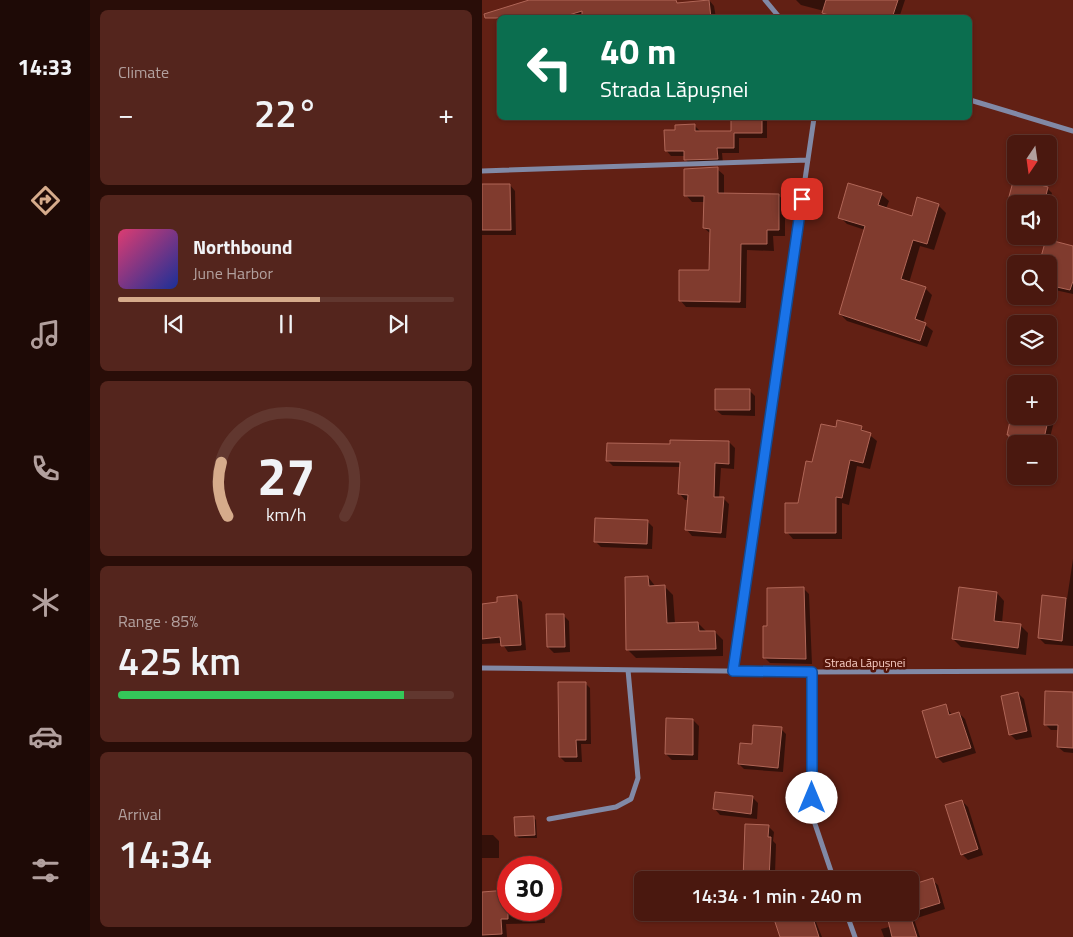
<!DOCTYPE html>
<html lang="en">
<head>
<meta charset="utf-8">
<style>
	:root { --surface:#4a180f; --page:#54251d; --text:#f1f3f6; --muted:#b2a09e; --line:#61372f; --accent:#d6ab8b }
	body { margin:0; font-family:"Titillium Web",sans-serif; background:var(--page); color:var(--text); height:100vh; display:flex; flex-direction:column; font-size:19px; white-space:nowrap }
	* { box-sizing:border-box; margin:0 }
	p { font-size:16px; color:var(--muted) }
	.icon { flex:none; width:28px; height:28px; fill:none; stroke:currentColor; stroke-width:2; stroke-linecap:round; stroke-linejoin:round }
	.map { position:relative; flex:1; overflow:hidden }
	.panel { display:flex; flex-direction:column; gap:10px; padding:10px; background:#290d08; width:392px }
	.panel>* { flex:none }
	.hud { position:absolute; left:15px; top:15px; width:475px; height:105px; border-radius:8px; box-shadow:0 1px 4px #0004,0 0 0 1px var(--line); background:#0b6e4f; color:#fff; overflow:hidden }
	.needle { width:32px; rotate:193deg }
	.fabs { position:absolute; left:525px; top:135px; display:grid; gap:10px }
	.fabs a { display:grid; place-items:center; width:50px; height:50px; border-radius:8px; background:var(--surface); box-shadow:0 1px 4px #0004,0 0 0 1px var(--line); font-size:25px }
	.speed { position:absolute; left:15px; top:856px; display:flex; gap:10px; font-size:25px; font-weight:700; text-align:center }
	.speed>* { display:grid; place-content:center; width:65px; height:65px; border-radius:50%; background:var(--surface); box-shadow:0 1px 4px #0004,0 0 0 1px var(--line); line-height:1 }
	.speed .limit { border:8px solid #d22; background:#fff; color:#111 }
	.pin { position:absolute; display:grid; place-items:center; width:42px; height:42px; color:#fff; margin:-21px; border-radius:10px; box-shadow:0 2px 8px #0006 }
	.me { position:absolute; width:55px; margin:-28px; rotate:0deg; stroke-linejoin:round; filter:drop-shadow(0 0 4px #0008) }
	.turn { display:flex; align-items:center; gap:18px; height:105px; padding:0 20px; font-size:22px }
	.turn .icon { width:65px; height:65px; stroke-width:2.5 }
	.turn b { display:block; font-size:35px; line-height:42px }
	.big { font-size:38px; font-weight:600; line-height:1.1 }
	.panel .widget { flex:1; display:flex; flex-direction:column; justify-content:center; gap:8px; min-width:0; padding:0 18px; border-radius:8px; background:var(--page) }
	.panel .dial { align-items:center; gap:0 }
	.dial svg { height:130px; overflow:visible; fill:none; stroke:var(--line); stroke-width:7; stroke-linecap:round; text-anchor:middle }
	.dial text { fill:var(--text); stroke:none }
	.song { display:flex; align-items:center; gap:15px }
	.cover { width:60px; height:60px; border-radius:8px; background:linear-gradient(135deg,hsl(340 70% 55%),hsl(230 70% 35%)) }
	.played { height:5px; border-radius:2px; background:linear-gradient(90deg,var(--accent) 60%,var(--line) 60%) }
	.keys { display:flex; justify-content:space-around; direction:ltr }
	.heat { display:flex; justify-content:space-between; align-items:center; font-size:28px; direction:ltr }
	.charge { height:8px; border-radius:4px; background:linear-gradient(90deg,#34c759 85%,var(--line) 0) }
	.trip { position:absolute; left:152px; top:871px; width:285px; height:50px; border-radius:8px; background:var(--surface); box-shadow:0 1px 4px #0004,0 0 0 1px var(--line); font-weight:600; line-height:50px; text-align:center }
	main { display:flex; flex:1; min-height:0 }
	.dock { display:flex; flex-direction:column; width:90px; justify-content:space-around; align-items:center; background:#1e0a06; color:var(--muted) }
	.dock .icon { width:35px; height:35px }
	.dock .active { color:var(--accent) }
	.dock b { font-size:22px; color:var(--text) }
	.map>svg:first-child { display:block }
</style>
</head>
<body>
<main>
<nav class="dock">
<b>14:33</b>
<svg class="icon active" aria-label="directions" viewBox="0 0 24 24"><path d="M12 3l9 9-9 9-9-9zM9 14v-3h6M13 9l2 2-2 2"/></svg>
<svg class="icon" aria-label="music" viewBox="0 0 24 24"><path d="M9 18V5l10-2v13"/><circle cx="6" cy="18" r="3"/><circle cx="16" cy="16" r="3"/></svg>
<svg class="icon" aria-label="phone" viewBox="0 0 24 24"><path d="M5 4h4l2 5-3 2q2 4 5 5l2-3 5 2v4C11 20 4 13 5 4z"/></svg>
<svg class="icon" aria-label="climate" viewBox="0 0 24 24"><path d="M12 3v18M4 7l16 10M4 17L20 7"/></svg>
<svg class="icon" aria-label="car" viewBox="0 0 24 24"><path d="M5 17H2v-5l4-1 3-4h7l3 4 3 1v5h-3M9 17h6M6 11h13"/><circle cx="7" cy="17" r="2"/><circle cx="17" cy="17" r="2"/></svg>
<svg class="icon" aria-label="filters" viewBox="0 0 24 24"><path d="M4 7h16M4 17h16"/><circle cx="9" cy="7" r="2"/><circle cx="15" cy="17" r="2"/></svg>
</nav>
<section class="panel">
<div class="widget"><p>Climate</p>
<div class="heat"><a>−</a><b class="big">22°</b><a>+</a></div>
</div>
<div class="widget">
<div class="song"><i class="cover"></i><div><b>Northbound</b><p>June Harbor</p></div></div>
<div class="played"></div>
<div class="keys"><svg class="icon" aria-label="previous" viewBox="0 0 24 24"><path d="M18 5L8 12l10 7zM5 5v14"/></svg><svg class="icon" aria-label="pause" viewBox="0 0 24 24"><path d="M8 5v14M16 5v14"/></svg><svg class="icon" aria-label="next" viewBox="0 0 24 24"><path d="M6 5l10 7-10 7zM19 5v14"/></svg></div>
</div>
<div class="widget dial"><svg viewBox="0 0 100 80">
<path d="M14 69A42 42 0 1 1 86 69"/>
<path d="M14 69A42 42 0 0 1 10 36" stroke="#d6ab8b"/>
<text x="50" y="56" font-size="32" font-weight="700">27</text>
<text x="50" y="72" font-size="11">km/h</text>
</svg></div>
<div class="widget"><p>Range · 85%</p><b class="big">425 km</b><div class="charge"></div></div>
<div class="widget"><p>Arrival</p><b class="big">14:34</b></div>
</section>
<div class="map">
<svg width="591" height="937" viewBox="0 0 591 937">
	<rect width="100%" height="100%" fill="#622014"/>
	<path fill="#0007" d="M52,0H153L109,18H18V28L12,12Z
		M227,0L232,6L234,18H165L191,4Z
		M314,0H423L417,18H347L342,11L319,5Z
		M250,118H285V138H257V153H240L241,164L209,165L203,159V156H189L184,150L194,132L213,126L218,131L250,133Z
		M235,169L242,175V194L296,195L303,201V236H291L292,251L265,250L264,308L204,307L198,300L228,272L229,234L222,228L223,202H210L204,195Z
		M533,180L565,188L570,193L566,208V204H534V211L531,210L526,206Z
		M0,185H28L33,191L34,235H0Z
		M399,194L407,201L404,209L431,217L456,205L464,213L452,250L438,246L427,283L443,288L450,295L441,323L451,331L445,347L365,321L358,314L383,230L365,224L358,217Z
		M566,212L572,217L568,230L566,229Z
		M591,247V294L573,290L567,284Z
		M268,391L273,396V416L240,415L234,410Z
		M534,402V416H566V407L574,413L566,446V444H534V454L526,448L528,436L526,434Z
		M379,428L395,441L388,469L375,466L367,505L360,503V539H311L305,532L331,464L355,429Z
		M247,442L253,448L252,469L239,468L237,498H241L247,504L244,538L210,536L205,530L207,500H203L198,494L199,467L131,466L125,460L190,446Z
		M165,521L171,527L170,549L119,547L113,541Z
		M591,559V646L563,644L557,638L561,596L585,599Z
		M166,577L174,587H183L191,595L193,624L216,623L225,632H233L241,640V656L154,658L146,650Z
		M321,588L327,594L330,664L288,663L282,657Z
		M515,593L522,601L520,623L538,625L546,633L544,655L479,647L471,639Z
		M34,596L40,602L44,650L26,652L20,643L0,644V605L17,603Z
		M81,615L87,621L88,652L72,653L66,647Z
		M103,683L108,688L109,744H99L100,762H83L78,757Z
		M536,693L542,699L550,737L534,740L528,734Z
		M591,693V753L582,752L576,747L577,730H569L563,724Z
		M463,705L470,715L477,713L483,719L494,753L461,763L456,758L441,712Z
		M211,720L217,726L216,760H190L184,754Z
		M299,729L304,734L301,772L262,769L257,764L271,746Z
		M270,797L276,803L275,819L238,815L233,809Z
		M480,801L486,807L501,855L486,860L480,854Z
		M52,818L54,820L55,838H37L34,836Z
		M286,826L292,832L291,841L294,844L293,874L296,873L302,880H237L262,875Z
		M0,835H11L17,841V858H0Z
		M450,880L456,885L463,909L432,919L438,937H402L399,929L407,927L408,921L405,912H429V886Z
		M18,886H26V910H62L63,923L24,924L25,937H0V893L19,892Z
		M245,912H264L247,915Z
		M281,912H311V915L330,912L340,937H299L292,914L284,916Z"/>
	<path fill="#803b2e" stroke="#b06657" d="M47,0H194L195,3L227,0L229,18H100V11L77,18H3L2,14Z
		M344,0H416L410,18H357L340,13Z
		M249,118H280V133H252V148H235L236,159L202,160V151H183L182,130H193V125L213,124V131H249Z
		M236,167V193L297,194V230H285V244H259L258,302L197,301V270H227L228,229L221,228L222,196H202V169Z
		M532,178L566,187L562,204H525Z
		M366,183L400,193L396,205L430,216L435,197L457,204L445,244L431,240L419,279L444,287L433,319L444,323L438,341L357,314L383,226L356,218Z
		M0,184H28L29,230H0Z
		M564,239L591,246V281L588,290L566,285V264H557Z
		M233,389H268V410H233Z
		M529,416H567L561,443L551,441L550,444H526L527,435H525Z
		M355,420L380,426L379,430L389,433L381,463L368,460L360,498L354,497V533H303V503H316L324,461L330,462L339,424L354,427Z
		M188,440L247,441V464L233,463L232,497H242L239,533L203,530L206,495L196,494L198,462L124,461L125,443L188,444Z
		M113,518L166,520L165,544L112,542Z
		M166,576L167,586L183,585L185,623L216,622L217,631H233L234,649L144,650L143,577Z
		M322,587L324,659L281,658V626H285V588Z
		M477,587L515,592L512,621L539,624L536,648L470,639Z
		M35,595L39,645L19,646L18,637L0,639V604L15,602V597Z
		M560,595L584,598L580,641L556,638Z
		M64,614H82L83,647H65Z
		M76,682H104V740H94L95,757H77Z
		M563,691L591,692V748L575,747L576,725H562Z
		M536,692L545,731L527,735L519,696Z
		M464,704L467,715L477,712L489,748L454,758L440,711Z
		M184,718L211,719V755L183,754Z
		M271,725L300,727L296,768L256,764L258,743L270,744Z
		M233,792L271,796L269,814L231,809Z
		M480,800L496,849L479,855L463,805Z
		M52,816L53,835L33,836L32,817Z
		M263,824L287,825L286,837H289L287,880H261Z
		M451,878L458,903L429,912V885Z
		M26,890V919H19L20,934L0,935V892Z
		M314,912H329L337,937H298L292,919Z
		M404,912H427L435,937H410Z"/>
	<g fill="none" stroke-linecap="round" stroke-linejoin="round">
		<path stroke="#8189a6" stroke-width="5" d="M283,0L298,18
			M488,100L591,131
			M0,171L326,160
			M0,668L330,672L591,671
			M251,671L332,118
			M330,672L331,818L352,880
			M67,819L134,807L149,799L156,778L146,670
			M364,912L373,937"/>
	</g>
	<g fill="none" stroke-linecap="round" stroke-linejoin="round">
		<g stroke="#114b97" stroke-width="12">
			<path id="route" d="M320,199L251,671L330,672V798"/>
		</g>
		<use href="#route" stroke="#1a73e8" stroke-width="9"/>
	</g>
	<g text-anchor="middle" dominant-baseline="central" stroke-width="5" stroke-linejoin="round" paint-order="stroke">
		<g font-size="12" fill="#f9cfc6" stroke="#561509">
			<text x="383" y="662">Strada Lăpușnei</text>
		</g>
	</g>
</svg>
<div class="fabs">
<a><svg class="needle" viewBox="-14 -14 28 28"><path d="M0-13l5 13h-10z" fill="#e53935"/><path d="M0 13l5-13h-10z" fill="#b2a09e"/></svg></a>
<a><svg class="icon" aria-label="sound" viewBox="0 0 24 24"><path d="M4 9h4l5-4v14l-5-4H4zM17 9q2 3 0 6"/></svg></a>
<a><svg class="icon" aria-label="search" viewBox="0 0 24 24"><circle cx="10" cy="10" r="6"/><path d="M15 15l6 6"/></svg></a>
<a><svg class="icon" aria-label="layers" viewBox="0 0 24 24"><path d="M12 4l9 5-9 5-9-5zM3 14l9 5 9-5"/></svg></a>
<a>+</a>
<a>−</a>
</div>
<div class="speed"><div class="limit">30</div></div>
<div class="pin" style="left:320px;top:199px;background:#d93025"><svg class="icon" aria-label="arrive" viewBox="0 0 24 24"><path d="M6 21V4h12l-3 4 3 4H6"/></svg></div>
<svg class="me" style="left:330px;top:798px" viewBox="-20 -20 40 40"><circle r="19" fill="#fff"/><path d="M0-13L10 11 0 6-10 11z" fill="#1a73e8"/></svg>
<div class="trip">14:34 · 1 min · 240 m</div>
<div class="hud">
<div class="turn"><svg class="icon" aria-label="left" viewBox="0 0 24 24"><path d="M17 20v-9H6M10 6l-5 5 5 5"/></svg><div><b>40 m</b>Strada Lăpușnei</div></div>
</div>
</div>
</main>
</body>
</html>
